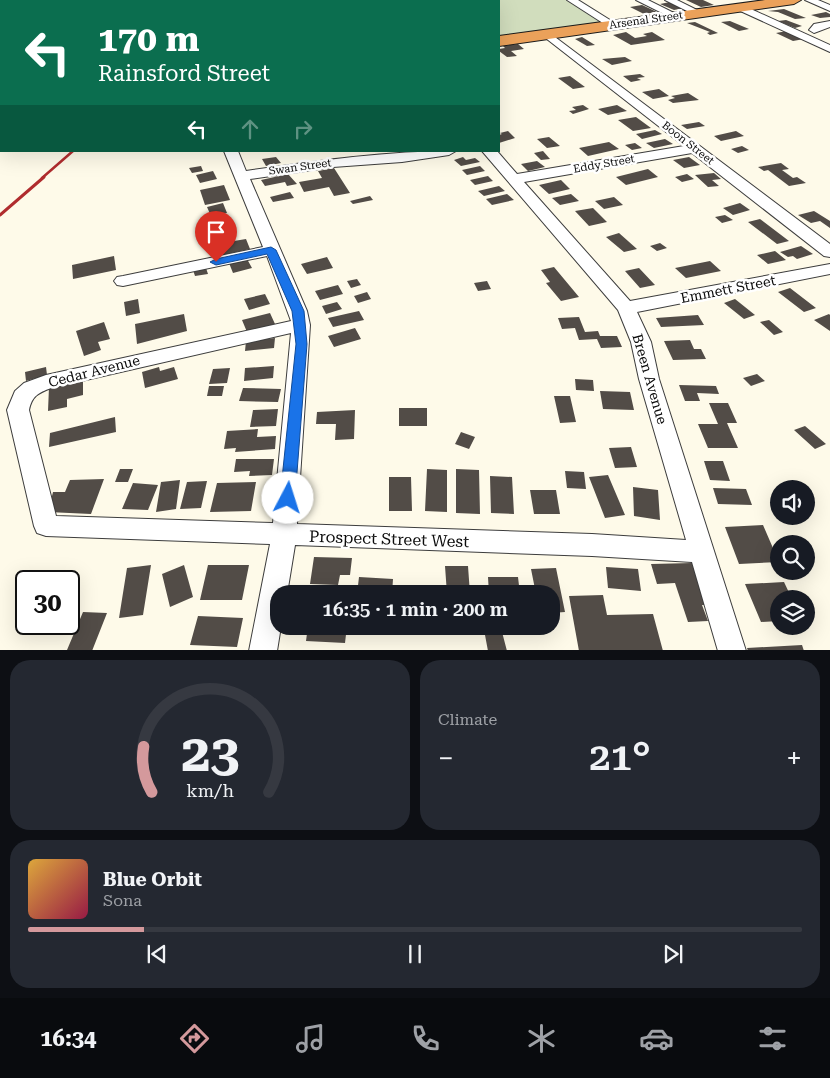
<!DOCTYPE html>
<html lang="en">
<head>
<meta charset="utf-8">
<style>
	:root { --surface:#171b24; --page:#242831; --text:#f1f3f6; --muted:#9ea1a6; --line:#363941; --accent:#d4999c }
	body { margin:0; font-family:"Roboto Serif",serif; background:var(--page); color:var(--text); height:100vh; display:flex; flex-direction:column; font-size:19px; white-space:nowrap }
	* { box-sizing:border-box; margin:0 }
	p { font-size:16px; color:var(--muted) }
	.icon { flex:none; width:28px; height:28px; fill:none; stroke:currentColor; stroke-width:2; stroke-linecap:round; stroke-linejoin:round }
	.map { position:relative; height:650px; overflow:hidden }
	.panel { display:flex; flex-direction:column; gap:10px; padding:10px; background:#0d0f14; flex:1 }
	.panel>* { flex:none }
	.banner { position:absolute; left:0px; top:0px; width:500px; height:152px; box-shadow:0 5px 20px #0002; background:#0b6e4f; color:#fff; overflow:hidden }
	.controls { position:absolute; left:770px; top:480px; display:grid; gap:10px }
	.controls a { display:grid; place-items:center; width:45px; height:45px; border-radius:50%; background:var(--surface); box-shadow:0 5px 20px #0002; font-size:25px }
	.speed { position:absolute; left:15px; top:570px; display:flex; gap:10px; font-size:25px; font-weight:700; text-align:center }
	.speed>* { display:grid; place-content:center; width:65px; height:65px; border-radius:50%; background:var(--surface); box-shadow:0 5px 20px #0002; line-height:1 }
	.speed .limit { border:2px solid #111; border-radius:8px; background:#fff; color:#111 }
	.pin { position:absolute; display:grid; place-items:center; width:42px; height:42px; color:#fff; margin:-51px -21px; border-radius:50% 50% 50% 0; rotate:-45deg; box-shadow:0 0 5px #0007 }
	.pin .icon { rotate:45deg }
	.me { position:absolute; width:55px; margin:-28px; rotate:5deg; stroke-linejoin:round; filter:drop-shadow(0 0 4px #0008) }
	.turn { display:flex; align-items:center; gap:18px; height:105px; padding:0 15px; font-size:22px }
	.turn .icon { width:65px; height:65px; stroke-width:2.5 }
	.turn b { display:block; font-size:35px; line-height:42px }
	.lanes { display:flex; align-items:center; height:48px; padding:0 15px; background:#0003; justify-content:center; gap:25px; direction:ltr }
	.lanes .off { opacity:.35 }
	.big { font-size:38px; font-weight:600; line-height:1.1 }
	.panel .card { flex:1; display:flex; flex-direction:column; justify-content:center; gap:8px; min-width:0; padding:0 18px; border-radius:20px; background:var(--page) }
	.panel .dial { align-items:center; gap:0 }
	.dial svg { height:130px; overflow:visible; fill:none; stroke:var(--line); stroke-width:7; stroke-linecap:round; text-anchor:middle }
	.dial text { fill:var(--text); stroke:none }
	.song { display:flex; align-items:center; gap:15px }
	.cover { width:60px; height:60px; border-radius:8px; background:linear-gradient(135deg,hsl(40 70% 55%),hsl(340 70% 35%)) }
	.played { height:5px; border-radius:2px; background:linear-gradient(90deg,var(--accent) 15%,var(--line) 15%) }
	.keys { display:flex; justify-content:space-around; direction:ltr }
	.heat { display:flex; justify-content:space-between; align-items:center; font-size:28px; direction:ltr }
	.panel .tiles { flex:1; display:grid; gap:10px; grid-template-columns:1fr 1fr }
	.card:last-child { grid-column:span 2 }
	.trip { position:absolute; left:270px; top:585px; width:290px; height:50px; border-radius:20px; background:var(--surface); box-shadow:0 5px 20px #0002; font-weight:600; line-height:50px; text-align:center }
	.tabs { display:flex; height:80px; justify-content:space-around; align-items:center; background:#090b0e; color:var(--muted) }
	.tabs .icon { width:35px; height:35px }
	.tabs .active { color:var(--accent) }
	.tabs b { font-size:22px; color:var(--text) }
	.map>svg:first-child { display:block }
</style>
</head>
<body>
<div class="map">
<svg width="830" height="651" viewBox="0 0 830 651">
	<rect width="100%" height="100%" fill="#fefae9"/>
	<path fill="#d1ddbd" d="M352,0H566L604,23L499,37V1Z"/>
	<path fill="#524c47" d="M686,0H703L714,5L701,7Z
		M670,2L684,8L674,10L660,4Z
		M642,5L657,12L644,14L630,7Z
		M784,9L806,18L795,19L778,12L768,11Z
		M826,12L830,14V17L820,18L811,15Z
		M786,20L802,26L795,28L778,21Z
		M730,21L749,29L739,31L721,22Z
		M695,22L718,33L710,35L707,33L710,32L687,23Z
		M787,31L804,39L793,41L776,33Z
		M626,32L635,38L647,36L643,34L652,32L665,40L631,45L613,35Z
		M582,37L595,45L587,46L575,39Z
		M518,44L524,49L511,51L517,56L507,57L499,51V49L505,48L503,46Z
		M625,57L632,61L612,65L602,59Z
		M640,74L645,77L637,78L641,80L631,82L623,76Z
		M570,76L585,87L573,89L558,78Z
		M659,89L669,96L653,99L642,92Z
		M688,93L699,100L673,103L668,100L675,98L671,96Z
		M583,105L589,109L573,114L569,111L576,110L572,107Z
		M617,105L627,111L608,115L598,109Z
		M636,117L651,128L633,131L618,120Z
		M699,122L705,126L687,129L681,125Z
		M655,130L662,134L642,139L636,134Z
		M508,131L515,138L499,143V135L502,134L500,133Z
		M736,131L744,136L721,141L714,136Z
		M549,137L560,146L547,148L537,139Z
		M665,139L673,144L654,148L646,143Z
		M609,142L619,149L588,156L579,148Z
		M635,143L642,148L632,150L625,145Z
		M742,146L749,150L738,153L731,149Z
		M543,151L550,159L541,160L534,153Z
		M276,157L281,163L266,166L262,159Z
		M463,157L466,160L475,158L480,162L461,166L454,160Z
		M689,157L700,165L684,168L673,160Z
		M537,161L545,167L528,171L521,164Z
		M781,163L789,169L782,170L793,178L797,177L806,183L789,186L768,170L764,171L758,167Z
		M201,166L203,171L192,173L189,168Z
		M480,166L485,171L467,175L462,170Z
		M334,168L350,193L334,196L329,187L304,192L299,182L322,178L318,171Z
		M648,169L658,177L626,185L616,177Z
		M213,171L217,179L200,183L196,175Z
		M714,173L721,179L712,180L719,186L708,187L695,175Z
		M288,174L297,184L287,186L285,182L265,186L261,180Z
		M687,174L694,179L682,182L675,177Z
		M488,176L493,181L475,185L470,180Z
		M561,180L570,189L549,194L539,185Z
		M224,185L230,200L205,205L200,190Z
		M499,186L505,191L484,196L478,191Z
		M290,192L294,198L273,202L270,197Z
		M507,194L514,200L492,205L486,199Z
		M571,194L579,201L560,205L552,198Z
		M370,196L373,200L353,204L350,201Z
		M614,197L623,205L604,209L595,201Z
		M223,203L227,213L211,216L207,207Z
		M740,203L750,210L733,215L723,208Z
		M593,208L607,222L589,226L575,211Z
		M814,211L830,221V228L820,221L811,223L798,215Z
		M725,215L733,220L722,223L715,217Z
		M760,219L789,241L777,244L748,222Z
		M619,233L637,249L624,252L606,237Z
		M225,236L228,242L246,239L250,249L223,255L218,243L215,244L213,238Z
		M660,243L667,248L657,251L650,246Z
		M801,246L813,254L797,259L793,256L788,257L780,252Z
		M775,251L786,260L768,264L757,255Z
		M114,256L116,270L73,279L72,265Z
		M327,257L333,268L307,274L301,264Z
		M247,259L252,268L233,273L229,263Z
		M710,261L721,271L686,278L675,268Z
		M554,267L579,297L561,301L546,283L550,282L541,270Z
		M206,268L208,274L195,276L193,270Z
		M639,268L655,285L640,288L625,271Z
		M357,279L361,285L351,288L347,281Z
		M487,281L491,289L478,291L474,283Z
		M338,285L343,294L320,300L315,291Z
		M790,288L816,308L804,312L778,292Z
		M367,292L371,299L358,303L354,296Z
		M265,294L270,304L249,310L244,299Z
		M138,299L140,313L126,316L124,302Z
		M735,299L755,315L744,319L724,303Z
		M337,302L342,309L326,314L322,306Z
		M359,311L364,320L333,327L328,318Z
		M270,313L275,324L247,332L242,320Z
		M184,314L187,331L137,344L135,324Z
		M829,314L830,315V331L814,320Z
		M698,315L704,325L661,327L656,318Z
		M579,317L585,332L598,331L600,336H617L622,347L601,348L597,339L579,340L575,328L562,329L558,318Z
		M769,320L783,332L774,335L760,322Z
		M104,322L110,339L98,342L101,350L84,356L76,331Z
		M355,328L361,339L334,347L328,336Z
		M275,338L274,348L245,351L246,341Z
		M690,340L694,349H701L706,359L673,360L664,341Z
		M274,366L273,378L244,381L245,368Z
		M46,367L47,375L26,381L25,372Z
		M159,367L160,371L174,367L178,379L145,388L142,372Z
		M230,368L227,383L209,384L213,369Z
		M757,374L765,381L751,386L743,378Z
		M575,379L593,380L594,391L576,390Z
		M83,380V395L67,399V407L48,411L49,387Z
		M679,385L716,386L719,394L697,393L700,401H685Z
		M209,386H224L222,396H207Z
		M243,388L281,389L278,402L239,401Z
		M600,391L630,392L634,410L603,409Z
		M554,396H570L576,422L560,423Z
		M709,403H728L737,423H727L738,448H708L698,424H718Z
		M399,408H427V426H399Z
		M278,409L276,426L250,427L253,410Z
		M355,410L354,439L335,440L336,424H316L317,412Z
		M115,417L116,432L49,447L50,433Z
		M805,426L826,444L815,449L794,430Z
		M258,429L257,437L276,436L275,449L235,452L236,448L224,449L227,431Z
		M461,432L475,437L469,449L455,444Z
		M631,447L637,467L615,468L609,448Z
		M236,459H274L272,475L249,476L250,471L234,472Z
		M704,461H723L730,481L710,480Z
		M120,469H133L128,482H115Z
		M427,469L447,470V512L425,511Z
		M456,469L479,470L480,514L456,513Z
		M565,471L584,472L586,489L567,488Z
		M608,475L625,515L605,518L589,477Z
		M490,476L512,477L514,514L491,513Z
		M389,477H411L412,511H389Z
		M104,479L91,514L48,512L53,492H65L70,480Z
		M180,480L176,509L156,512L161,482Z
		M207,481L201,508L180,509L187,482Z
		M256,482L251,511L210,512L217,483Z
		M133,483L158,485L148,510L122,509Z
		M633,487L658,490L660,520L634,516Z
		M713,488L746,489L752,505L718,504Z
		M530,490H556L560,514H534Z
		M763,525L779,562L739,564L725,527Z
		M314,557L352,558L350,575H340L338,585L310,584Z
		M692,563L707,605H702L708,621L688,622L675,583L657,584L651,564Z
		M151,565L143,615L119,618L127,568Z
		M184,565L193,597L170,607L162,574Z
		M208,565H249L242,600H200Z
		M445,566H468L470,594H447Z
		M606,567L638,569L641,591L608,588Z
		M556,568L565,612L551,613V594H536L531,569Z
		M359,577L393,579L392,594H357Z
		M488,577H518L520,594H489Z
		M784,582L792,599H779V621L761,622L745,584Z
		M69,588H80L73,609H69Z
		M603,595L607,615L653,614L663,651H579L569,596Z
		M83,612L107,613L92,651L67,650Z
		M198,616L243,618L237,647L190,645Z
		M308,626H347L345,643L306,641Z
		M502,632L507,651H488L485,635Z
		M802,645L804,651H748L747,648Z"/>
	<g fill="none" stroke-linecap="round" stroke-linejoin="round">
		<g stroke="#3d3d3d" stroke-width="2">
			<path id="minor" d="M567,0H578L618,25L609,27Z
				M636,0H648L680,16L672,18Z
				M665,0H677L703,13L695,15Z
				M805,0H818L830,5V11Z
				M736,5H742L830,45V52L736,9Z
				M0,8H1V14H0Z
				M830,21V27L814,33L809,30L814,24Z
				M547,31L830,244V257L824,256L692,153L524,182L630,301L830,264V274L637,312L651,342L659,379L746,651H718L692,562L592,556L295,545L287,594H279V626H281L277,651H249L270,544L46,536L37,533L34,526L7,410L15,391L24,383L46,375L291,321L267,256L123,286L117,285L114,281L117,277L123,276L263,247L224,151H238L246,171C316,161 386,151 456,151L449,155L402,162L333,167L250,179L307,311L310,325L297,524L592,534L686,540L639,379L631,342L618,310L482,151H497L517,174L684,146L543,36L542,34ZM291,333L273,523L56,516L29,410C32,396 38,393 51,388Z
				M0,140H1V148H0Z"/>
		</g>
		<g stroke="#1b1b1b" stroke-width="2">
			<path id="highway" d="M765,0H801L794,4L499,46V36Z
				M1,111V123L0,124V112Z"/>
		</g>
		<use href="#minor" fill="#fff" fill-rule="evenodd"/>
		<use href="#highway" fill="#eba15a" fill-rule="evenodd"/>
		<path stroke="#b02c2e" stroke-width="2" d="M223,1L225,0
			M307,1L311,0"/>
		<path stroke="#b02c2e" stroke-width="2.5" d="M42,178L73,151"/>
		<path stroke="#b02c2e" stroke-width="3" d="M0,215L44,177"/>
	</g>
	<path fill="#1a73e8" stroke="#114b97" d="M271,247L276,250L304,311L307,344L295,498L293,502H282L280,498L296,344L292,311L267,254L216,265L210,262L216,259Z"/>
	<g text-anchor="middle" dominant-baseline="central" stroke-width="5" stroke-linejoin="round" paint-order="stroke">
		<g font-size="11" fill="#0a0a0a" stroke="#fff">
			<text transform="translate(646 20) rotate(-8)">Arsenal Street</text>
			<text transform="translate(688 143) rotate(38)">Boon Street</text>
			<text transform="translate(604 164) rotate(-10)">Eddy Street</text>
			<text transform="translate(300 167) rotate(-8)">Swan Street</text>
		</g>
		<g font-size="14" fill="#0a0a0a" stroke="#fff">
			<text transform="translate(728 289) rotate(-11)">Emmett Street</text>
			<text transform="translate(94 371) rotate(-14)">Cedar Avenue</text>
			<text transform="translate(650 379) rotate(74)">Breen Avenue</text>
		</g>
		<g font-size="16" fill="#0a0a0a" stroke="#fff">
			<text transform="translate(389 539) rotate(2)">Prospect Street West</text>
		</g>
	</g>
</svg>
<div class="controls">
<a><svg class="icon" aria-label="sound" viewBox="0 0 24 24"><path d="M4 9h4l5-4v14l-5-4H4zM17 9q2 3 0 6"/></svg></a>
<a><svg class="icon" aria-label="search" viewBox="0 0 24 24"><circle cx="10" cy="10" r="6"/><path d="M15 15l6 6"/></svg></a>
<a><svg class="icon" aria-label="layers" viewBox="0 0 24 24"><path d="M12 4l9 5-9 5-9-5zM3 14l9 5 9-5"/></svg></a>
</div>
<div class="speed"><div class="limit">30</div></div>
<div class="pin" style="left:216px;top:262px;background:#d93025"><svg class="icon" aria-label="arrive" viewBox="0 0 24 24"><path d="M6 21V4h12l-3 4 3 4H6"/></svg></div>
<svg class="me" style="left:288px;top:498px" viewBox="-20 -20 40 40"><circle r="19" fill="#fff"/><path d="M0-13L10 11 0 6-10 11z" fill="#1a73e8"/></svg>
<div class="trip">16:35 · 1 min · 200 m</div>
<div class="banner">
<div class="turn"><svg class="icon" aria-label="left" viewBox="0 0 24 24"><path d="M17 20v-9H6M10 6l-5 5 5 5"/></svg><div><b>170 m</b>Rainsford Street</div></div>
<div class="lanes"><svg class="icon" aria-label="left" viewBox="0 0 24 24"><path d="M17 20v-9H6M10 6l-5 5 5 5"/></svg><svg class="icon off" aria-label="ahead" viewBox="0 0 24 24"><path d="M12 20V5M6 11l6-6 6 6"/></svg><svg class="icon off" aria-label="right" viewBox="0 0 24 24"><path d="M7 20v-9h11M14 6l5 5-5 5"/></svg></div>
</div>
</div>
<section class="panel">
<div class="tiles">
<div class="card dial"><svg viewBox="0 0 100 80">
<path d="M14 69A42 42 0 1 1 86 69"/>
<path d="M14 69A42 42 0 0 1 9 41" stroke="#d4999c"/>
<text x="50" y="56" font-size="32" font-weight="700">23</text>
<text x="50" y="72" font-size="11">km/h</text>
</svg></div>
<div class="card"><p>Climate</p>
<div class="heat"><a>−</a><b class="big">21°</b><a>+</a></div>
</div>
<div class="card">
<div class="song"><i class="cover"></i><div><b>Blue Orbit</b><p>Sona</p></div></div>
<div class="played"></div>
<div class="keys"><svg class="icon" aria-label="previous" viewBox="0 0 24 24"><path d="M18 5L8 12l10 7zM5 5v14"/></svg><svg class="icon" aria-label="pause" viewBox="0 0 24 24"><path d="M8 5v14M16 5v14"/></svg><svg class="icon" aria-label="next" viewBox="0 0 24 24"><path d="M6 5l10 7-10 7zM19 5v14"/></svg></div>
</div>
</div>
</section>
<nav class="tabs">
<b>16:34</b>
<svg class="icon active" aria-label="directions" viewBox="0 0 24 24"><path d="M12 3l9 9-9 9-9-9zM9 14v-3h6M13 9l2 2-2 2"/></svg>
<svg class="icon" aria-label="music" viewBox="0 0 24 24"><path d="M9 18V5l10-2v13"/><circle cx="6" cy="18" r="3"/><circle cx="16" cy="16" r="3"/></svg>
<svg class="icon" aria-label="phone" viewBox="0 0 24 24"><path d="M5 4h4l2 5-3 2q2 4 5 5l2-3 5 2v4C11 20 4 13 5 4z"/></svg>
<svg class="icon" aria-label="climate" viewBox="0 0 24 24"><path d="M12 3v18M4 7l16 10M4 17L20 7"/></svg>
<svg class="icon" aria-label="car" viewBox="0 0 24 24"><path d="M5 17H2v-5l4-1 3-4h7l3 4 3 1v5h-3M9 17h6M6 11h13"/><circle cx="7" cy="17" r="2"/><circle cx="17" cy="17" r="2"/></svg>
<svg class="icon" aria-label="filters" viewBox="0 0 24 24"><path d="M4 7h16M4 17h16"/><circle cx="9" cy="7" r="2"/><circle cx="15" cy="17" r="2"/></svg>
</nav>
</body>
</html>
